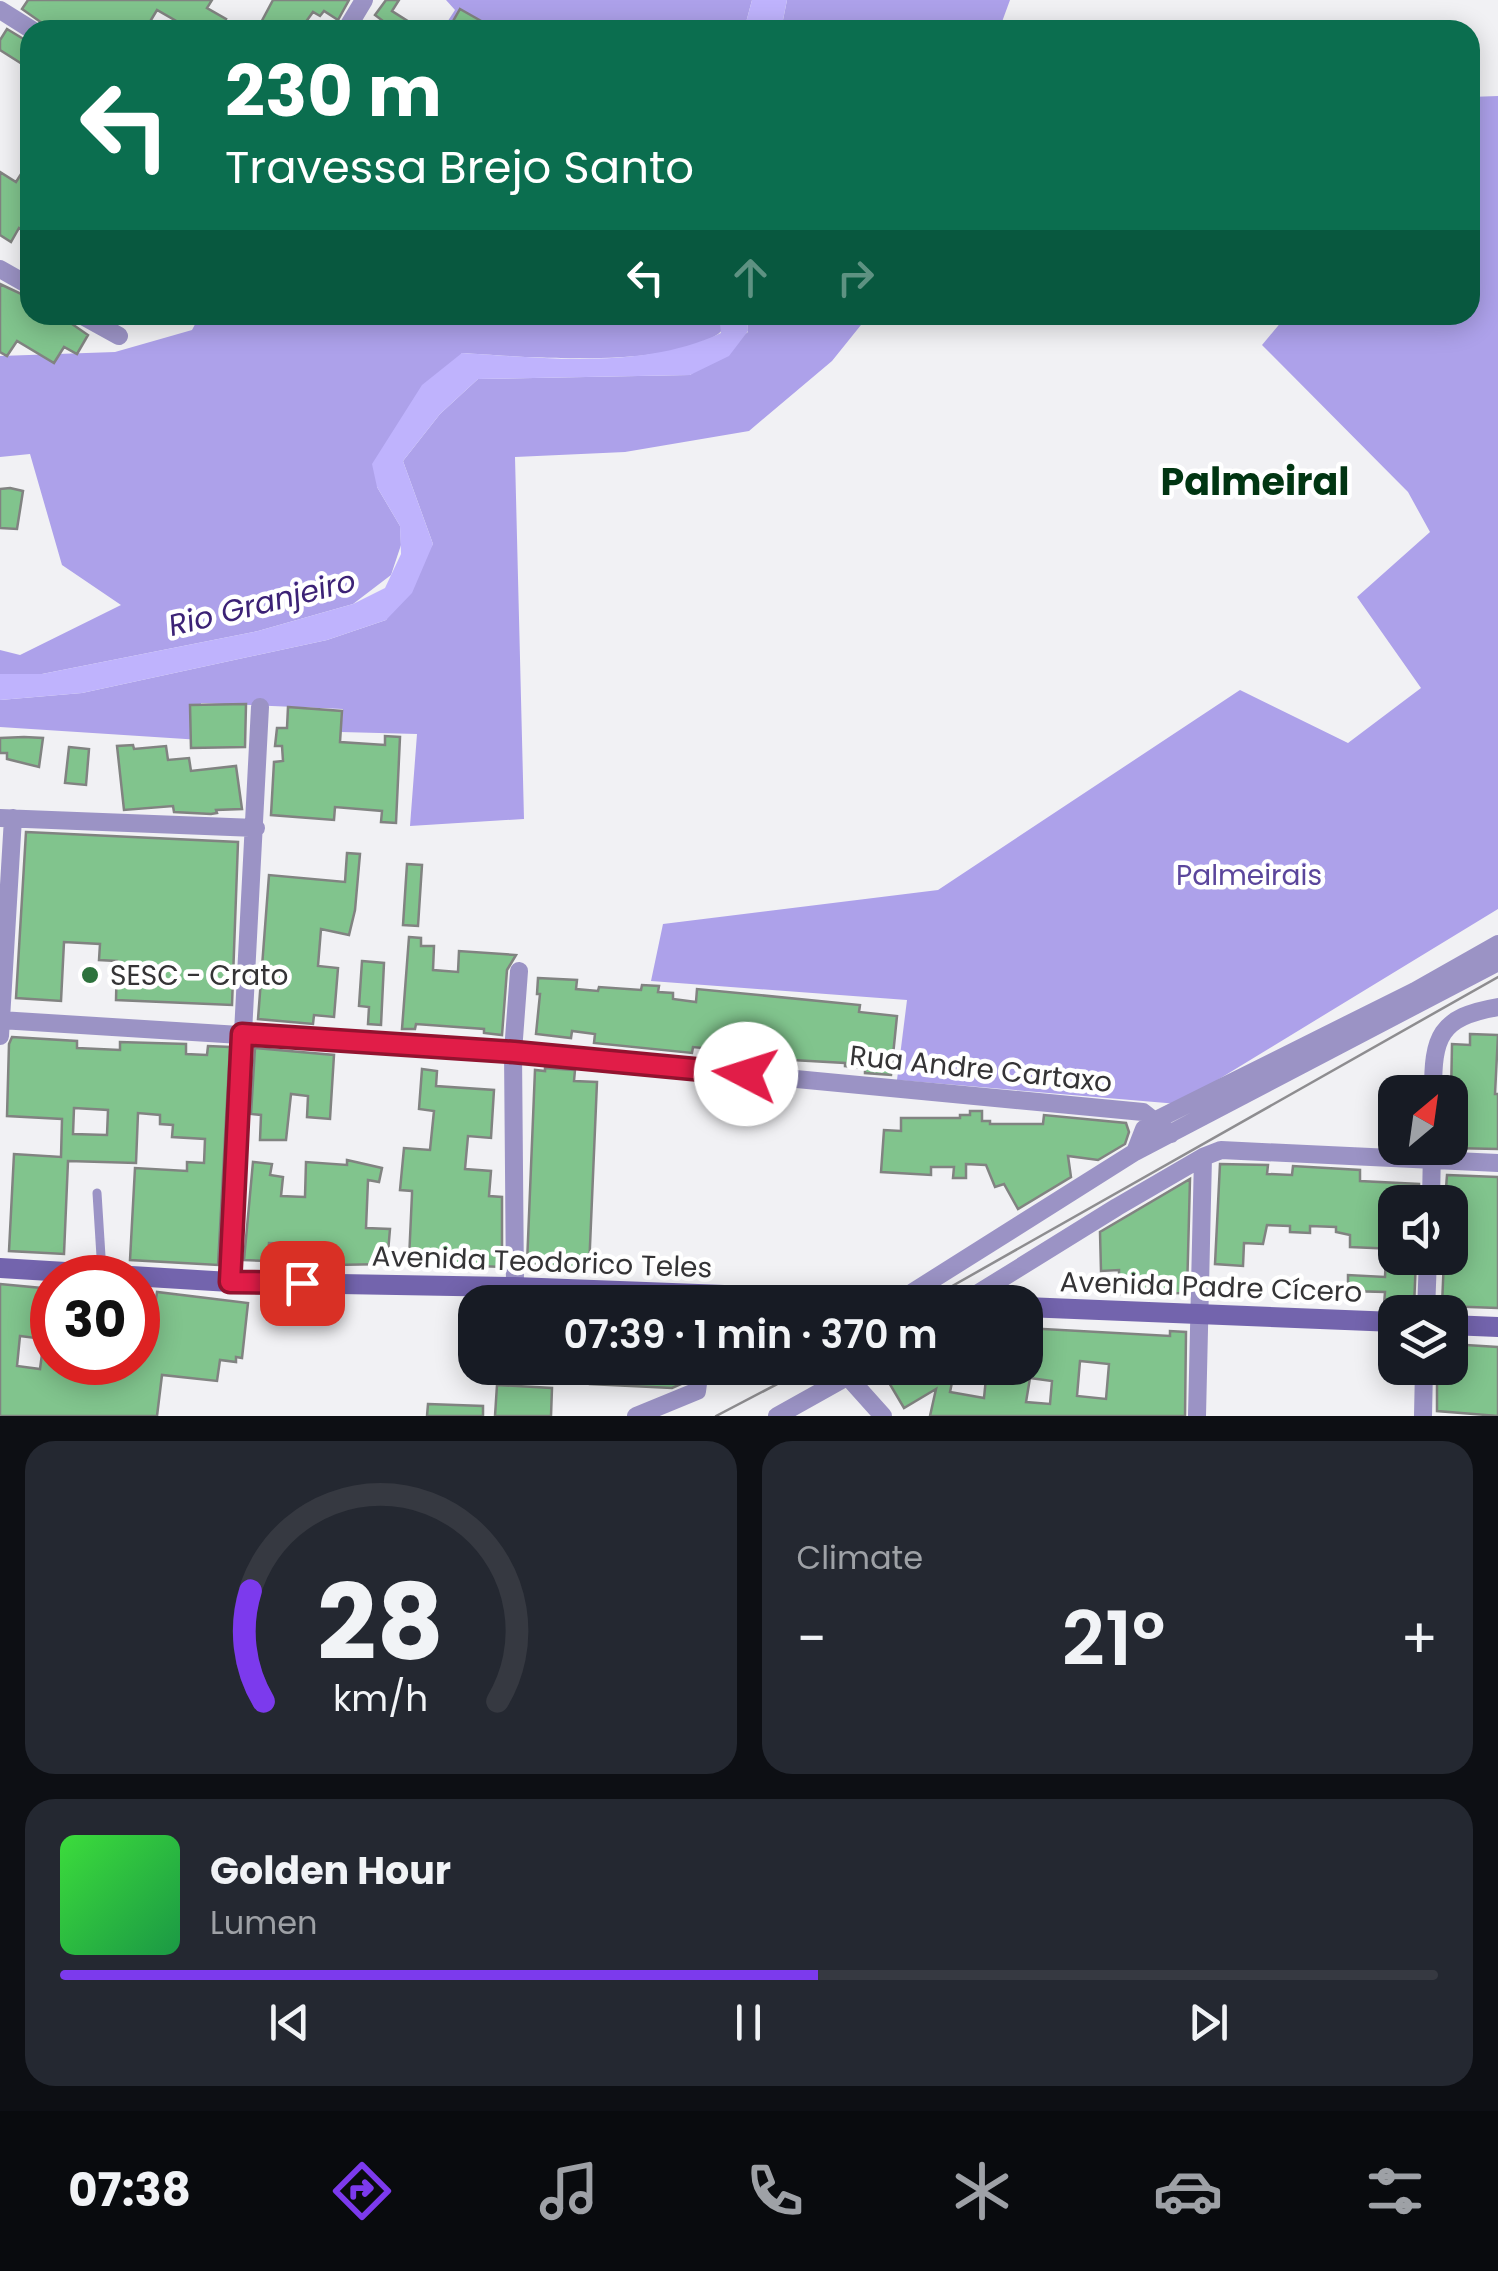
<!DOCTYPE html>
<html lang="en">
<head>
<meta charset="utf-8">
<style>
	:root { --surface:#171b24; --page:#242831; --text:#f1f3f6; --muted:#9ea1a6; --line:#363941; --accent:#7c3aed }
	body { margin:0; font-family:Poppins,sans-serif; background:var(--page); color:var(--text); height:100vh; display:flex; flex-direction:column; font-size:38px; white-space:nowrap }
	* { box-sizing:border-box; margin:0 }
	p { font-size:32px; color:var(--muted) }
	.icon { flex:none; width:55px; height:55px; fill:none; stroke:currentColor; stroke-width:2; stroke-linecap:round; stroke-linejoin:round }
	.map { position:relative; height:1416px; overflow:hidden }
	.panel { display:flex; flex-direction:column; gap:25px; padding:25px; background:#0d0f14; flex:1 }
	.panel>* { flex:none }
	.hud { position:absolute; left:20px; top:20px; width:1460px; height:305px; border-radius:30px; box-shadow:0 5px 25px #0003; background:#0b6e4f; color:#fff; overflow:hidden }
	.needle { width:65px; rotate:29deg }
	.tools { position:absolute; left:1378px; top:1075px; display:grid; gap:20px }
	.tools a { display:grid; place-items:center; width:90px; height:90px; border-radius:20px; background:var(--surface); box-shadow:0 5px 25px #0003; font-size:50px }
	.speed { position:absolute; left:30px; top:1255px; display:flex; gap:20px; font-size:50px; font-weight:700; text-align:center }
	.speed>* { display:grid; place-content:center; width:130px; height:130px; border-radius:50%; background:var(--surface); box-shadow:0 5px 25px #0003; line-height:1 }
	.speed .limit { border:15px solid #d22; background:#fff; color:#111 }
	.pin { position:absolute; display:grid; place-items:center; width:85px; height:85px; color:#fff; margin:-42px; border-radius:20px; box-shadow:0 5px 15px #0006 }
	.me { position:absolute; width:110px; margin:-55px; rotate:275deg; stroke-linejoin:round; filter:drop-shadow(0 0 8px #0008) }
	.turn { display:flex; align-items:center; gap:35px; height:210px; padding:0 40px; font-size:45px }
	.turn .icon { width:130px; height:130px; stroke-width:2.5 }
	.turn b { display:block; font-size:70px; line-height:85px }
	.lanes { display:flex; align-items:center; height:95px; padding:0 40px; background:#0003; justify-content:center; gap:50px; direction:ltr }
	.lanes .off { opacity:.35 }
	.big { font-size:75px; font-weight:600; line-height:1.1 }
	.panel .card { flex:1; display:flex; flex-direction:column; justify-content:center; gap:15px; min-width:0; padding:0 35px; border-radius:30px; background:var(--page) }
	.panel .dial { align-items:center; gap:0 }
	.dial svg { height:260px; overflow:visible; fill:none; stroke:var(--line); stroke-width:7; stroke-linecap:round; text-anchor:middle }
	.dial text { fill:var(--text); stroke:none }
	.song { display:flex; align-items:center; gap:30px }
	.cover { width:120px; height:120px; border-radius:15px; background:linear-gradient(135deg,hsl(120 70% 55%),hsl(140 70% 35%)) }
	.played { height:10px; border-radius:5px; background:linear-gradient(90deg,var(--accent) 55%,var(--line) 55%) }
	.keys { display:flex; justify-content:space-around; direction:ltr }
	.heat { display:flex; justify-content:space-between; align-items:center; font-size:55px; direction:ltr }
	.panel .tiles { flex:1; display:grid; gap:25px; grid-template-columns:1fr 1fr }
	.card:last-child { grid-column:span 2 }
	.trip { position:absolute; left:458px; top:1285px; width:585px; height:100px; border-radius:30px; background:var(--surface); box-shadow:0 5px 25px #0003; font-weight:600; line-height:100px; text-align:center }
	.menu { display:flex; height:160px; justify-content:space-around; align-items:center; background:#090b0e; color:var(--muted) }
	.menu .icon { width:70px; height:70px }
	.menu .selected { color:var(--accent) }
	.menu b { font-size:45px; color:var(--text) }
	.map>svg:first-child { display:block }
</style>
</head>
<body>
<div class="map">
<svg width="1498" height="1416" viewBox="0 0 1498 1416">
	<rect width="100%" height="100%" fill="#f1f1f4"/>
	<path fill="#ada1ea" d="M446,0H752L744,30H442L455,10Z
		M787,0H1010L999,30H781Z
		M1498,96V909L1178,1104L897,1080L907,1000L651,981L663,924L938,890L1240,690L1348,743L1421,688L1357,597L1430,532L1408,492L1262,345L1287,315H1470V97Z
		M200,315H731C727,322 724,330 718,334C668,369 523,357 462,353L377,487L400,526L401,545L391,575L353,604L258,631L42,674H0V650L20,655L121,605L62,565L30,454L0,457V356L115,352L192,330Z
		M747,315H869L832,361L749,431L625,452L515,457L524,819L410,826L417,734L341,732L343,709L201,703V740L0,727V700L82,693L327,640L386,620L433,544L403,461L440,414L478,379L690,375L748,332Z"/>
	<path fill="#bfb3fd" d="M752,0H787L781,30H744Z
		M719,315H747L748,331L729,356L690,375L478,379L440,414L403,461L433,544L412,593L386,620L327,640L82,693L0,700V674H42L258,631L353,604L385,588L401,554L400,526L377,487L372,464L422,385L462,353C546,358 642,370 721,333Z"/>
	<path fill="#81c48d" stroke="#818381" stroke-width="2.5" fill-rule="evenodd" d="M28,0H212L207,8L226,19L219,30H192L157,10L145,30H95L86,24L82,30H52L22,9Z
		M273,0H349L338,20L324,11L320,16L313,12L300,30H257Z
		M386,0H399L392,11L422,30H383L387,24L375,15Z
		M460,9L497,30H448Z
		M7,29L30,43V69L0,50V40Z
		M30,160V235L19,228L11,242L0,235V172L16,182Z
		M0,284L30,298V315H59L88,335L77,354L64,347L54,363L17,341L7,356L0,352Z
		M10,488L23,491L17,529L0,528V489Z
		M246,704L245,747L191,748L190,705Z
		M288,707L342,711L340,742L385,745V736L400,737L396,823L381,822L382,811L335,807L334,820L271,815L274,762L283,761L282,746H275L277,728H287Z
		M24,737L43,738L39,767L7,759V753H0V738Z
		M133,745L134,749L166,746L168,760L189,758L191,771L236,766L242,809L216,810L217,813L211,814L174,812L173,806L124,810L117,746Z
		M69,747L89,749L86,785L65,783Z
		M26,832L238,842L232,1005L116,1000L117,961L99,960L100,944L64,942L61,1001L16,998Z
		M347,853L360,854L355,910L349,935L321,929L318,966L338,968L334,1017L314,1015L313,1024L258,1019L269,875L345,882Z
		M407,864L422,865L418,926L403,925Z
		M409,937L421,938V946H434L433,970L458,972L459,951L516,955L507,970L502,1035L484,1033V1029L416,1024L415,1029H402Z
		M362,961L384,963L381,1025L368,1024L369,1007L359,1006Z
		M538,978L577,980L576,989L598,991L599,987L641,990L642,985L659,986L658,992L673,993V999L696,1002L697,989L860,1005L859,1012L897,1016L891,1075L865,1073V1068L845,1066V1063L792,1060L764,1057V1054L693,1047L692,1053L594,1043L595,1034L572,1031L571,1038L536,1034L540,994H537Z
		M1470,1034L1498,1035L1495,1094H1498V1149L1450,1148L1452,1044L1470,1045Z
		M12,1037L77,1041V1048L120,1050V1042L186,1044V1054L207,1055L208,1046L230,1047L218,1265L130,1260L135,1168L187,1171V1162L204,1163L205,1139L172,1137L173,1125L160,1124V1115L138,1113L136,1163L68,1161L64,1254L9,1251L14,1154L61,1157L62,1119L7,1116L9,1044ZM74,1108L108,1110L107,1135L73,1134Z
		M255,1048L334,1055L330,1119L307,1117L308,1096L291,1094L286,1140H260L261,1115L251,1114Z
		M545,1068L575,1070L574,1081L597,1082L589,1269L527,1264L535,1070L545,1071Z
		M422,1069L437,1071L436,1086L494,1090L491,1138L468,1136L465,1169L491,1171L489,1196L502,1197V1267L432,1264V1261L409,1260L412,1194V1191L400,1190L404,1148L430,1150L434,1111L419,1109Z
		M970,1111H982V1121H990V1124H1043L1044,1115L1126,1123L1129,1132L1125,1144L1098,1160L1068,1156L1071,1177L1018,1209L1004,1184L995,1187L986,1165L966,1164V1178H953L954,1167H931V1175L881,1172L884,1130L901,1131V1118H960V1115H970Z
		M347,1160L382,1168L379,1182L368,1180L366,1228L390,1229L387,1264L333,1265V1256L303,1255V1244L269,1243L268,1261L244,1260L253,1162L272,1164L270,1175L283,1177L281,1196L305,1197L306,1162L347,1165Z
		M1220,1164L1268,1165L1267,1174L1292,1175L1293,1166L1360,1170V1181L1419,1184V1202H1395V1249L1350,1247V1235L1336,1232V1227L1310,1226V1233L1290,1232V1226L1267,1225L1263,1244L1244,1243L1243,1266L1215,1264Z
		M1447,1175L1498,1177V1308L1442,1306L1444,1258H1450V1202H1445Z
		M1190,1179L1187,1293L1119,1294V1270L1101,1271L1100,1232Z
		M1386,1258H1416L1414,1307L1384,1305L1385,1292L1348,1291V1275L1385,1277Z
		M0,1284L52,1289V1362L62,1366L61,1371L89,1375L90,1371L101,1373L102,1362H138V1297L156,1299L157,1292L248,1303L242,1358L236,1357V1362L220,1360L217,1381L162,1375L157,1416H0ZM20,1336L44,1339L40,1369L17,1366Z
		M1025,1328L1170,1336V1331L1186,1332L1185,1416H930L936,1389L904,1408L885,1376L899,1368H955L950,1392L984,1398L987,1368H1025ZM1080,1361L1109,1364L1106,1399L1077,1396ZM1030,1378L1052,1381L1050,1404L1026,1402Z
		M1450,1344L1498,1347V1416L1437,1411V1368H1450Z
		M591,1368H687L686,1382L672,1388L590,1384Z
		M497,1385L552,1388L551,1416H495Z
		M428,1404L483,1406V1416H427Z"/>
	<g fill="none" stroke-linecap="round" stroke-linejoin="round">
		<path stroke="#9b93c5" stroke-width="9" d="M97,1193L102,1272"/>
		<path stroke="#9b93c5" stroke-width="18" d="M0,10L32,30
			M346,30L364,0
			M0,269L30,286
			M81,315L119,336
			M0,818L256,828
			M0,1020L513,1052L1143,1112L1171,1134
			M0,1036L13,818
			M1433,1092C1433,1037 1439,1017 1498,1007
			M1135,1152L1144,1129L1156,1120L1415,991L1498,944
			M1431,1202L1432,1148
			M230,1282L260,707
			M515,1287L513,1052L519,971
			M897,1302L1135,1152L1498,962
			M964,1302L1117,1207L1203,1157L1221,1150L1498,1163
			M1426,1312L1428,1258
			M840,1368L883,1416
			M636,1416L697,1391L700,1368
			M777,1416L863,1368
			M1197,1416L1203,1157
			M1423,1416L1424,1368"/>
		<path stroke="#7364ad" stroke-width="20" d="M0,1268L230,1282L515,1287L904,1302
			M1025,1307L1395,1322
			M1450,1325L1498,1327"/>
		<path stroke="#8e8d90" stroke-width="2.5" d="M924,1302L1498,977
			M716,1416L808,1368"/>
	</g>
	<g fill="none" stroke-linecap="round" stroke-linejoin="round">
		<g stroke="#92132f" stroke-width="25">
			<path id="route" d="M302,1283L230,1282L242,1034L514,1052L746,1074"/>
		</g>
		<use href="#route" stroke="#e11d48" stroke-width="18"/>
	</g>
	<circle fill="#2d723d" stroke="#fff" stroke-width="4" cx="90" cy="975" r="10"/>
	<g text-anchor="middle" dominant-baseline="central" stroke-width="9" stroke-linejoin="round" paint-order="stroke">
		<g font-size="28" fill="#5b469c" stroke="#fff">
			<text x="1249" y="875">Palmeirais</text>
		</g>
		<g font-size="28" fill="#353436" stroke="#fff" text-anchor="start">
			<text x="110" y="975">SESC - Crato</text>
		</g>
		<g font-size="28" fill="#353436" stroke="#fff">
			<text transform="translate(981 1069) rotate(6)">Rua Andre Cartaxo</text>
			<text transform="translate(542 1262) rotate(2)">Avenida Teodorico Teles</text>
			<text transform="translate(1211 1287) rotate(2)">Avenida Padre Cícero</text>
		</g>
		<g font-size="30" font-style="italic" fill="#3c2276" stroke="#fff">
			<text transform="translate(262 603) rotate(-14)">Rio Granjeiro</text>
		</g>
		<g font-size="38" font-weight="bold" fill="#013512" stroke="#fff">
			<text x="1255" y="481">Palmeiral</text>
		</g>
	</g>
</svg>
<div class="tools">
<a><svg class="needle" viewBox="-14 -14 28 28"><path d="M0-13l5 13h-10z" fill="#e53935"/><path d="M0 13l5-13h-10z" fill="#9ea1a6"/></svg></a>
<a><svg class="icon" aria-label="sound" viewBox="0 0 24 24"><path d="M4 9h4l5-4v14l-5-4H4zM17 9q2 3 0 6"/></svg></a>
<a><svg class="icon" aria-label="layers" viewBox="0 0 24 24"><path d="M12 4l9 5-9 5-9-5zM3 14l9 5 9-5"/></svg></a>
</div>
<div class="speed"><div class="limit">30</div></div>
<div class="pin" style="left:302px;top:1283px;background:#d93025"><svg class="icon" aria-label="arrive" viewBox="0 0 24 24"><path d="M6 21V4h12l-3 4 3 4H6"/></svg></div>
<svg class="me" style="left:746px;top:1074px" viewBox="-20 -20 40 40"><circle r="19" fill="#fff"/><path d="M0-13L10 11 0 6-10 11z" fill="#e11d48"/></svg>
<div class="trip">07:39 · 1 min · 370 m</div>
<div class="hud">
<div class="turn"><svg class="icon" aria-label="left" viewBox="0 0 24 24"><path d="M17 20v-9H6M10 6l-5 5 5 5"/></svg><div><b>230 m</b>Travessa Brejo Santo</div></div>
<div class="lanes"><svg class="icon" aria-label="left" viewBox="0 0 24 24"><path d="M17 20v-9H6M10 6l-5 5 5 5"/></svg><svg class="icon off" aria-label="ahead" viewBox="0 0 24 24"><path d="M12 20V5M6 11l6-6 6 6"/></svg><svg class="icon off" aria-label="right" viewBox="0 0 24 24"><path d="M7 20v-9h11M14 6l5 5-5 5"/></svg></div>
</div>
</div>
<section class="panel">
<div class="tiles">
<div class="card dial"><svg viewBox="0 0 100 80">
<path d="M14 69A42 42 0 1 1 86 69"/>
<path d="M14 69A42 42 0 0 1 10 35" stroke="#7c3aed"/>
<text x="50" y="56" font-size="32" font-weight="700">28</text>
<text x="50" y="72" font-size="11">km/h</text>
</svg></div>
<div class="card"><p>Climate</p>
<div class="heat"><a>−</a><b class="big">21°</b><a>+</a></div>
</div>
<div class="card">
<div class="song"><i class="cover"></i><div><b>Golden Hour</b><p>Lumen</p></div></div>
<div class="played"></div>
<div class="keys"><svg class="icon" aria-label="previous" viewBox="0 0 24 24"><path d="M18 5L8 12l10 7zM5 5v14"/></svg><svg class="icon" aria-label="pause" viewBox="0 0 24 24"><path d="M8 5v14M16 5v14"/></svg><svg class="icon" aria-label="next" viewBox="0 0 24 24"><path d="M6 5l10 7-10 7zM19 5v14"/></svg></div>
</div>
</div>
</section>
<nav class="menu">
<b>07:38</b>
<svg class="icon selected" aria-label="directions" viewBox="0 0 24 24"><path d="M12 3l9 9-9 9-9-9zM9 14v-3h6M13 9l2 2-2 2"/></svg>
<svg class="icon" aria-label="music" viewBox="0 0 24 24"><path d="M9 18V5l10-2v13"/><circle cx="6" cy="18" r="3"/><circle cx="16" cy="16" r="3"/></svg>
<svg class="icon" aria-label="phone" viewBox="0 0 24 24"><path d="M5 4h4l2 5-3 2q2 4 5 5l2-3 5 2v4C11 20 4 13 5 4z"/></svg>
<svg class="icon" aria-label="climate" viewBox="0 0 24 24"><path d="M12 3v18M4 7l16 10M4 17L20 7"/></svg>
<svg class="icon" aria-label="car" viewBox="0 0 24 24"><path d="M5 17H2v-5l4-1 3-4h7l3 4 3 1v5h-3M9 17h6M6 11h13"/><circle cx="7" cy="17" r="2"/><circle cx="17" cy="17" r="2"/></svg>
<svg class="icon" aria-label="filters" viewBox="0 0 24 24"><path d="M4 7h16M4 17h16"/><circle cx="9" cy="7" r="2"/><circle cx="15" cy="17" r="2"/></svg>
</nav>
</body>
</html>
